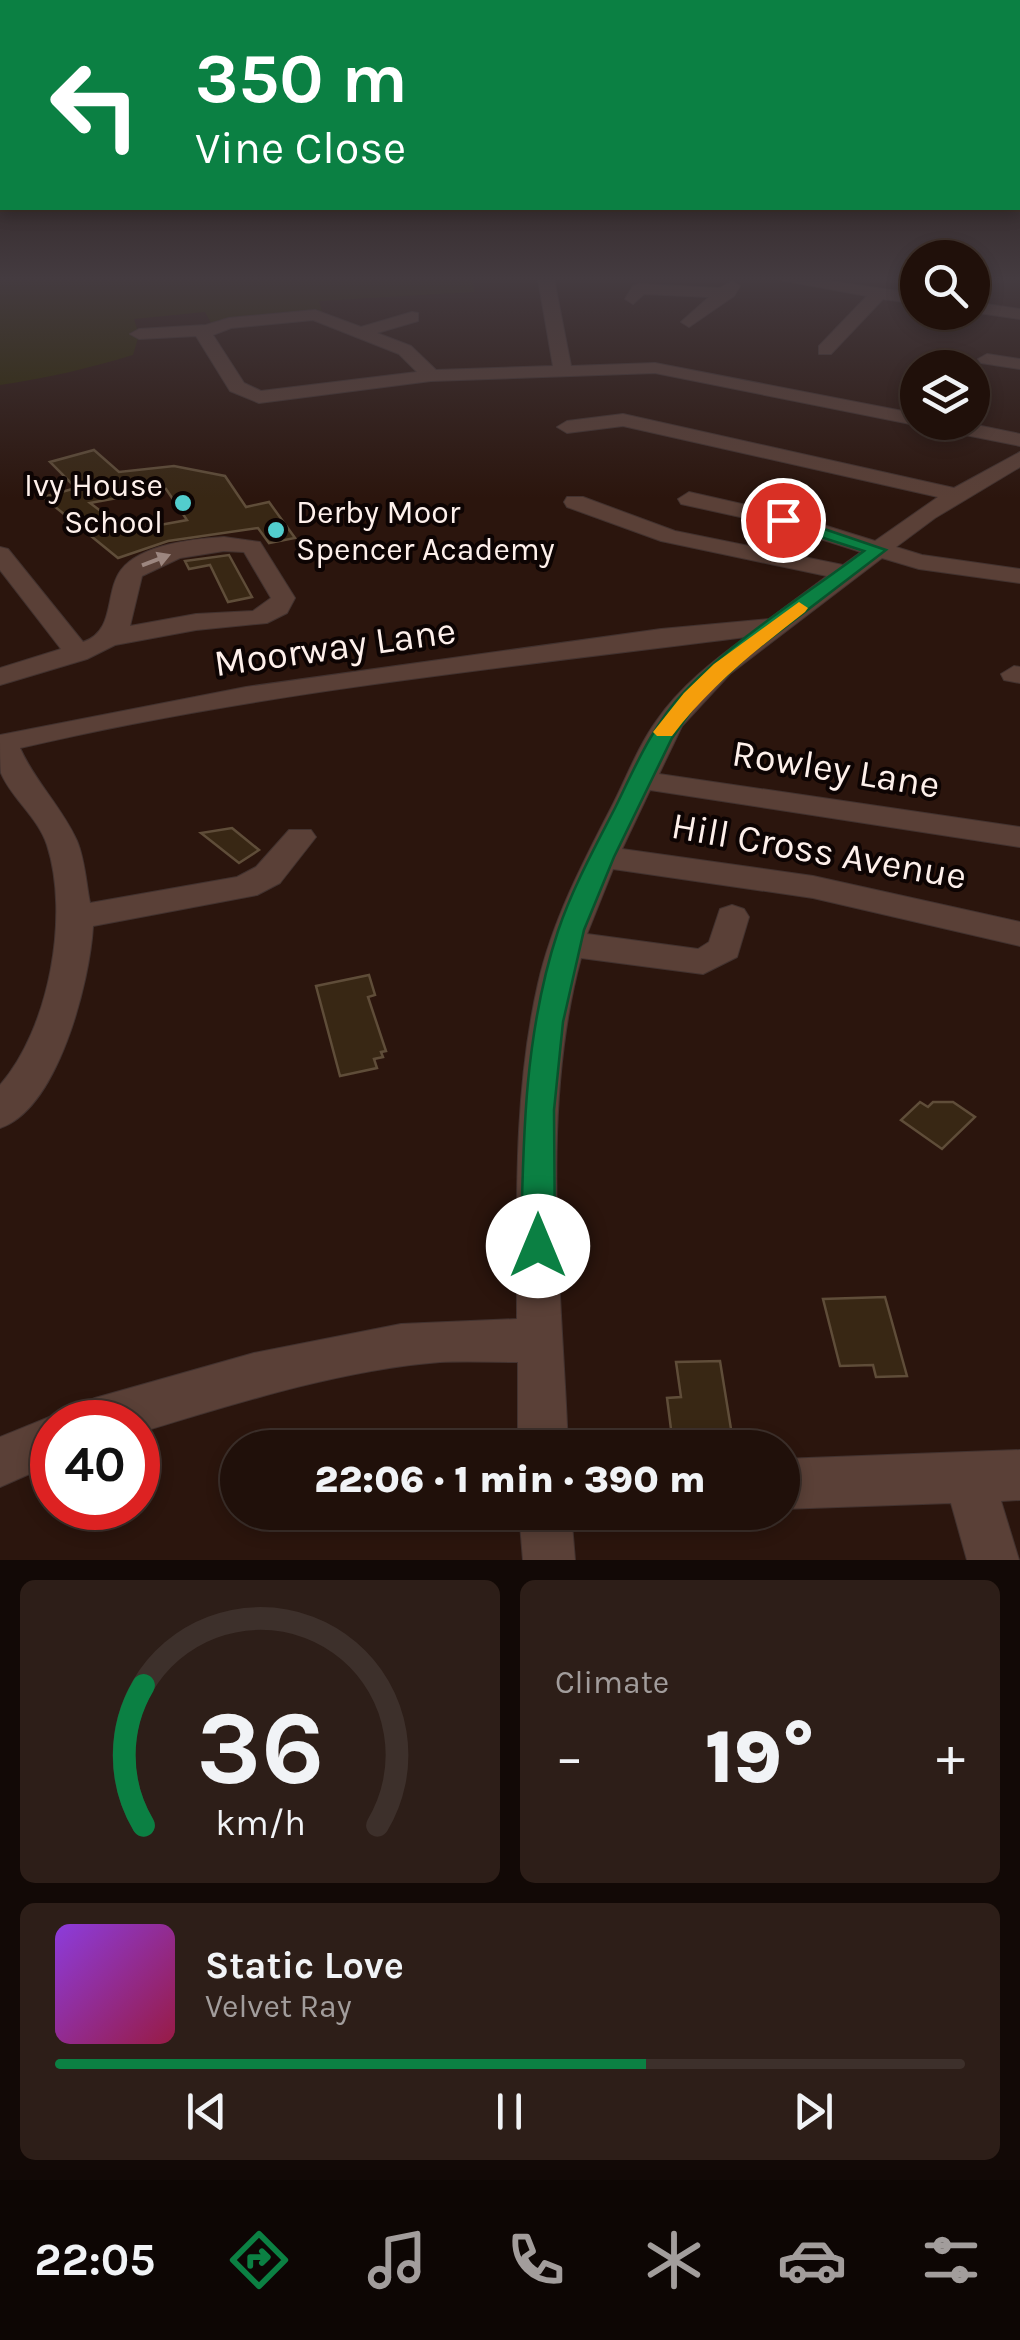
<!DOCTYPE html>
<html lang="en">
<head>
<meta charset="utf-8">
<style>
	:root { --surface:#20100a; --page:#2d1e18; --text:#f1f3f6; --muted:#a29d9c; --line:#3d302b; --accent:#0b8043 }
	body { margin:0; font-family:Karla,sans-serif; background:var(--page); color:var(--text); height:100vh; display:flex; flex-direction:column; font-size:38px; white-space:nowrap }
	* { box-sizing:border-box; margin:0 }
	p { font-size:32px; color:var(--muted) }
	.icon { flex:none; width:55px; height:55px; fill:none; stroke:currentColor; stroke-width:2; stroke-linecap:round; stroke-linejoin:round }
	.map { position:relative; height:1560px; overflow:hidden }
	.sheet { display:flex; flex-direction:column; gap:20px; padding:20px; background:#120906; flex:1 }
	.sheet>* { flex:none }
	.banner { position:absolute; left:0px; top:0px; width:1020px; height:210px; box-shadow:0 5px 15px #0003,0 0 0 2px var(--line); background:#0b8043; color:#fff; overflow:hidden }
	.fabs { position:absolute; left:900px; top:240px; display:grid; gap:20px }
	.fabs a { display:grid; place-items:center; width:90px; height:90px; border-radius:50%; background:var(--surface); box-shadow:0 5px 15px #0003,0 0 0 2px var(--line); font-size:50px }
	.speed { position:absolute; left:30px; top:1400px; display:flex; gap:20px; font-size:50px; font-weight:700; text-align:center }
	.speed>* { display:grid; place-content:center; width:130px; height:130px; border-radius:50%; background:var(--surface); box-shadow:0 5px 15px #0003,0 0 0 2px var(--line); line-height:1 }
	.speed .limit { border:15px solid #d22; background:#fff; color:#111 }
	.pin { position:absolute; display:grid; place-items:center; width:85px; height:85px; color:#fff; margin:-42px; border:5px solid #fff; border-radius:50%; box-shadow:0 2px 10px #0007 }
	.me { position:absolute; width:110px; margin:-55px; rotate:0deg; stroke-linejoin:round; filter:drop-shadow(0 0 8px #0008) }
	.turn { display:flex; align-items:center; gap:35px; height:210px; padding:0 30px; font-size:45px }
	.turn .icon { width:130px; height:130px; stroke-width:2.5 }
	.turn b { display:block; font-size:70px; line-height:85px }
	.big { font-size:75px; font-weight:800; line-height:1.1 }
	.sheet .card { flex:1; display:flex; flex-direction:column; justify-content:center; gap:15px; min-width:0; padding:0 35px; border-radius:15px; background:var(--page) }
	.sheet .dial { align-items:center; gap:0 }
	.dial svg { height:260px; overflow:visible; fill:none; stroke:var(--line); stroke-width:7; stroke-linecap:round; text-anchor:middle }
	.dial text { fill:var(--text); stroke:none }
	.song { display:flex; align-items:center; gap:30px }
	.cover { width:120px; height:120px; border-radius:15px; background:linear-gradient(135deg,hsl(270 70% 55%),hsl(340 70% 35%)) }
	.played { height:10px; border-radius:5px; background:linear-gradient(90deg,var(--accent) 65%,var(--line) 65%) }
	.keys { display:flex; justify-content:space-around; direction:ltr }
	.heat { display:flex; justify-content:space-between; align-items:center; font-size:55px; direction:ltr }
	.sheet .tiles { flex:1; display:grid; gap:20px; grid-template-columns:1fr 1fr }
	.card:last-child { grid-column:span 2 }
	.trip { position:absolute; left:220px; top:1430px; width:580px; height:100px; border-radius:50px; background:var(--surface); box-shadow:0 5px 15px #0003,0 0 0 2px var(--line); font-weight:800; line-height:100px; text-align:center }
	.dock { display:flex; height:160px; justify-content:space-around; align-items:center; background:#0d0604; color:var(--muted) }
	.dock .icon { width:70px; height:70px }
	.dock .active { color:var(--accent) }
	.dock b { font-size:45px; color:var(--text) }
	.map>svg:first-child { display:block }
</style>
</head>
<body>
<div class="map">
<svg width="1020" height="1560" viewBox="0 0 1020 1560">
	<rect width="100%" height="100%" fill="#2b150d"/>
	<path fill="#2c2700" d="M0,279H473L474,292L319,301L322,312L211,323L205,312L134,319L139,335L133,355C91,368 43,379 0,385Z"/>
	<path fill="#382714" stroke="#5f4d39" stroke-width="2.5" fill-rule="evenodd" d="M94,450L119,472L174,466L225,476L246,507L269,502L295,538L269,543L258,528L168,541L118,558L43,497L76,488L50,462ZM166,489L187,520L127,531L90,503Z
		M229,555L252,597L228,602L210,565L189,569L185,561Z
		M232,828L259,850L239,863L201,833Z
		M369,975L375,995L368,997L386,1051L381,1052L383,1057L374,1059L377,1068L340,1076L316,986Z
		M920,1102L928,1107L933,1102H953L975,1117L942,1149L901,1120Z
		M885,1297L907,1376L876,1377L873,1365L840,1366L823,1299Z
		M720,1361L732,1435L672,1437L667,1398L681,1397L676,1362Z"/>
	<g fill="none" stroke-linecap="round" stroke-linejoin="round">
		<g stroke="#42322f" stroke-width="2">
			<path id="minor" d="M538,279H554L571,366L655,363L918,414V422H962L1020,434V446L655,373L431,381L259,403L230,391L196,336L139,339L130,334L139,329L206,325L229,318L315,310L361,327L412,312L418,313V321L377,333L411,346L436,370L553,366ZM313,320L399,354L417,372L261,391L244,383L213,335L231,328Z
				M775,279H816L918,294V304L883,299L831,354H819V346L867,296Z
				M732,281L740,286L734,296L689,327L681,322L709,297L644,294L633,304L625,299L633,286L639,284L720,288Z
				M972,302L1020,309V319L972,312Z
				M987,354L1020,359V369L981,363L978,359Z
				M623,414L954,488L1020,452V467L935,518L896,547L922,555L1020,569V583L919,569L882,558L730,674L682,726L659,774L1020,827V847L650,790L622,849L813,876L1020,922V946L813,898L613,869L587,934L698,949L709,942L720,909L732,905L744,909L749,917L737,957L703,974L581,958C539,1111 562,1290 568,1448H518V1362C492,1362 466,1361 440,1362C339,1370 234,1404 138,1433V1422H71L78,1405L95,1398L254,1353L401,1324L517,1319C517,1207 513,1094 538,984C552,922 582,864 611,808C626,779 638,746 657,720C680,687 714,660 746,637C504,668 258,692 20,748C35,782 62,807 77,841C85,860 86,883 90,903L237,877L256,867L289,830H311L316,837L280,883L257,895L93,926C90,981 58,1109 0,1128V1085C49,1029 70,916 47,845C38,817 12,799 1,773C0,763 0,747 0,735L246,687L661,629L769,619L827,576L661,541L567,507L564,502L567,497H583L675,531L843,565L861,552L777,525L681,504L678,499L689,492L791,515L875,541L938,497L623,426L567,433L557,427L567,421Z
				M224,537L260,542L295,598L287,613L267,623L196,630L115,645L87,659L0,685V668L61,649L0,570V547L8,549L83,642C116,631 104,593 121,570C141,544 194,539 224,537ZM224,551L244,552L271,598L253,611L196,614L130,626L142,576L180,558Z
				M1014,666L1020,667V683L1004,680L1001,674Z
				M52,1416L68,1422H52V1464L0,1487V1437Z
				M1020,1450V1500L1001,1501L1019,1560H967L951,1503L782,1509V1459Z
				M519,1512H571L575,1560H523Z"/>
		</g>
		<use href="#minor" fill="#5a4037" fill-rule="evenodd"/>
	</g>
	<defs><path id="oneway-solid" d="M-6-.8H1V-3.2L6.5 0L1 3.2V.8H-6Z" transform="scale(2.5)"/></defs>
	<use fill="#9c867f" href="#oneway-solid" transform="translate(156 560) rotate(-21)"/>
	<linearGradient id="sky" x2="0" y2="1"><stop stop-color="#180c07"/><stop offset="0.56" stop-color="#443b40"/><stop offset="1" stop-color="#443b40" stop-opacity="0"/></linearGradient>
	<rect width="1020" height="498" fill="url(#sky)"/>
	<path fill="#0b8043" stroke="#07532c" stroke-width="2.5" d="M783,515L886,550L751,653L698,701L672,738L614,857L584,930L563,1022L554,1110L555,1246L550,1256L538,1261L526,1256L521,1246C523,1140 524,1034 558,931C572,889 595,847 615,808C635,767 653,724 685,691C737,637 804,596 864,551L777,523L775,520Z"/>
	<path fill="#f59e0b" d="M799,602L808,608L805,612C756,650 710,686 672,736H657L653,732L684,693L714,664Z"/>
	<g fill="#52cdcd" stroke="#0d0403" stroke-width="4">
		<circle cx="183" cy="503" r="10"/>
		<circle cx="276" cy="530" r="10"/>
	</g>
	<g text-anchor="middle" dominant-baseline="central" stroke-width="8" stroke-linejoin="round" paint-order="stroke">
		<g font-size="32" fill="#fef0eb" stroke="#0d0403" text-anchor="end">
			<text x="163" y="485">Ivy House<tspan x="163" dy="37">School</tspan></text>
			<text x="296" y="512" text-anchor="start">Derby Moor<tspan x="296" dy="37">Spencer Academy</tspan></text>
		</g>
		<g font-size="38" fill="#fef0eb" stroke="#0d0403">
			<text transform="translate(335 647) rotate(-8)">Moorway Lane</text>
			<text transform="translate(836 769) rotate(9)">Rowley Lane</text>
			<text transform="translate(819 851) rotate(10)">Hill Cross Avenue</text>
		</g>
	</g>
</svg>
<div class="fabs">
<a><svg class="icon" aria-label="search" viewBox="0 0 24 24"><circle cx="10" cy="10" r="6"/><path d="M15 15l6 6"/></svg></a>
<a><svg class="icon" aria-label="layers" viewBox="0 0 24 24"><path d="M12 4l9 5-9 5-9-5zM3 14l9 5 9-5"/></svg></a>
</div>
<div class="speed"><div class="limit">40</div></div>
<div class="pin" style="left:783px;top:520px;background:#d93025"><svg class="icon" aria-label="arrive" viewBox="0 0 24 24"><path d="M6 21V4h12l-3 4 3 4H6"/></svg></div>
<svg class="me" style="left:538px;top:1246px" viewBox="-20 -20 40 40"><circle r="19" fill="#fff"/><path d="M0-13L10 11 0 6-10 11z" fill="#0b8043"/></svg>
<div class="trip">22:06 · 1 min · 390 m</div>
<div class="banner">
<div class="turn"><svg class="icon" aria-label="left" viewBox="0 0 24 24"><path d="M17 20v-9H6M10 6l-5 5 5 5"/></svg><div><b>350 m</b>Vine Close</div></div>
</div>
</div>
<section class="sheet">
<div class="tiles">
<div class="card dial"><svg viewBox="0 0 100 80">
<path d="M14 69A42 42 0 1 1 86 69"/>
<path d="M14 69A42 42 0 0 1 14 26" stroke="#0b8043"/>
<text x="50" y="56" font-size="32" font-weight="700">36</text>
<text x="50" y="72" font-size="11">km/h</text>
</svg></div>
<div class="card"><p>Climate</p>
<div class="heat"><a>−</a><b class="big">19°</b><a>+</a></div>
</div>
<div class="card">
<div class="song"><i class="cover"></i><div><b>Static Love</b><p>Velvet Ray</p></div></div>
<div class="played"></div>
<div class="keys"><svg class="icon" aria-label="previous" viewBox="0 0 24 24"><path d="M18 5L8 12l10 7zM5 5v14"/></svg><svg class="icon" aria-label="pause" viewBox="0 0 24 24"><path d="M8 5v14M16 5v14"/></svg><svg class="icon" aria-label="next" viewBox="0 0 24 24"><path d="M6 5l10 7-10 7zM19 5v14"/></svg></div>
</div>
</div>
</section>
<nav class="dock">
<b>22:05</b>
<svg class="icon active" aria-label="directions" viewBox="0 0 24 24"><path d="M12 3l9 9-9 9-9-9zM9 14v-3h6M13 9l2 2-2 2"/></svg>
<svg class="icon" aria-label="music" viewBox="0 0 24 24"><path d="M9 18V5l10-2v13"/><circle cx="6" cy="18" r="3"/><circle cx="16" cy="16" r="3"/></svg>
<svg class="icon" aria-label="phone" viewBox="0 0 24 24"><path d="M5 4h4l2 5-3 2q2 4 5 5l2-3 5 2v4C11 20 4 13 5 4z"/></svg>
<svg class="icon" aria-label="climate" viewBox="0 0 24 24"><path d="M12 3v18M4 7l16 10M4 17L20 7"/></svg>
<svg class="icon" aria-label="car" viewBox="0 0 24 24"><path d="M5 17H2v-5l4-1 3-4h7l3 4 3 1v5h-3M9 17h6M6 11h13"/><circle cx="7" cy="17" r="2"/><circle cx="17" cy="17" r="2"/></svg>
<svg class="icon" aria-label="filters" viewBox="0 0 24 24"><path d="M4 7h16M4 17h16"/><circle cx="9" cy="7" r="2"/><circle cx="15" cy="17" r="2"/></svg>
</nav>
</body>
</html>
